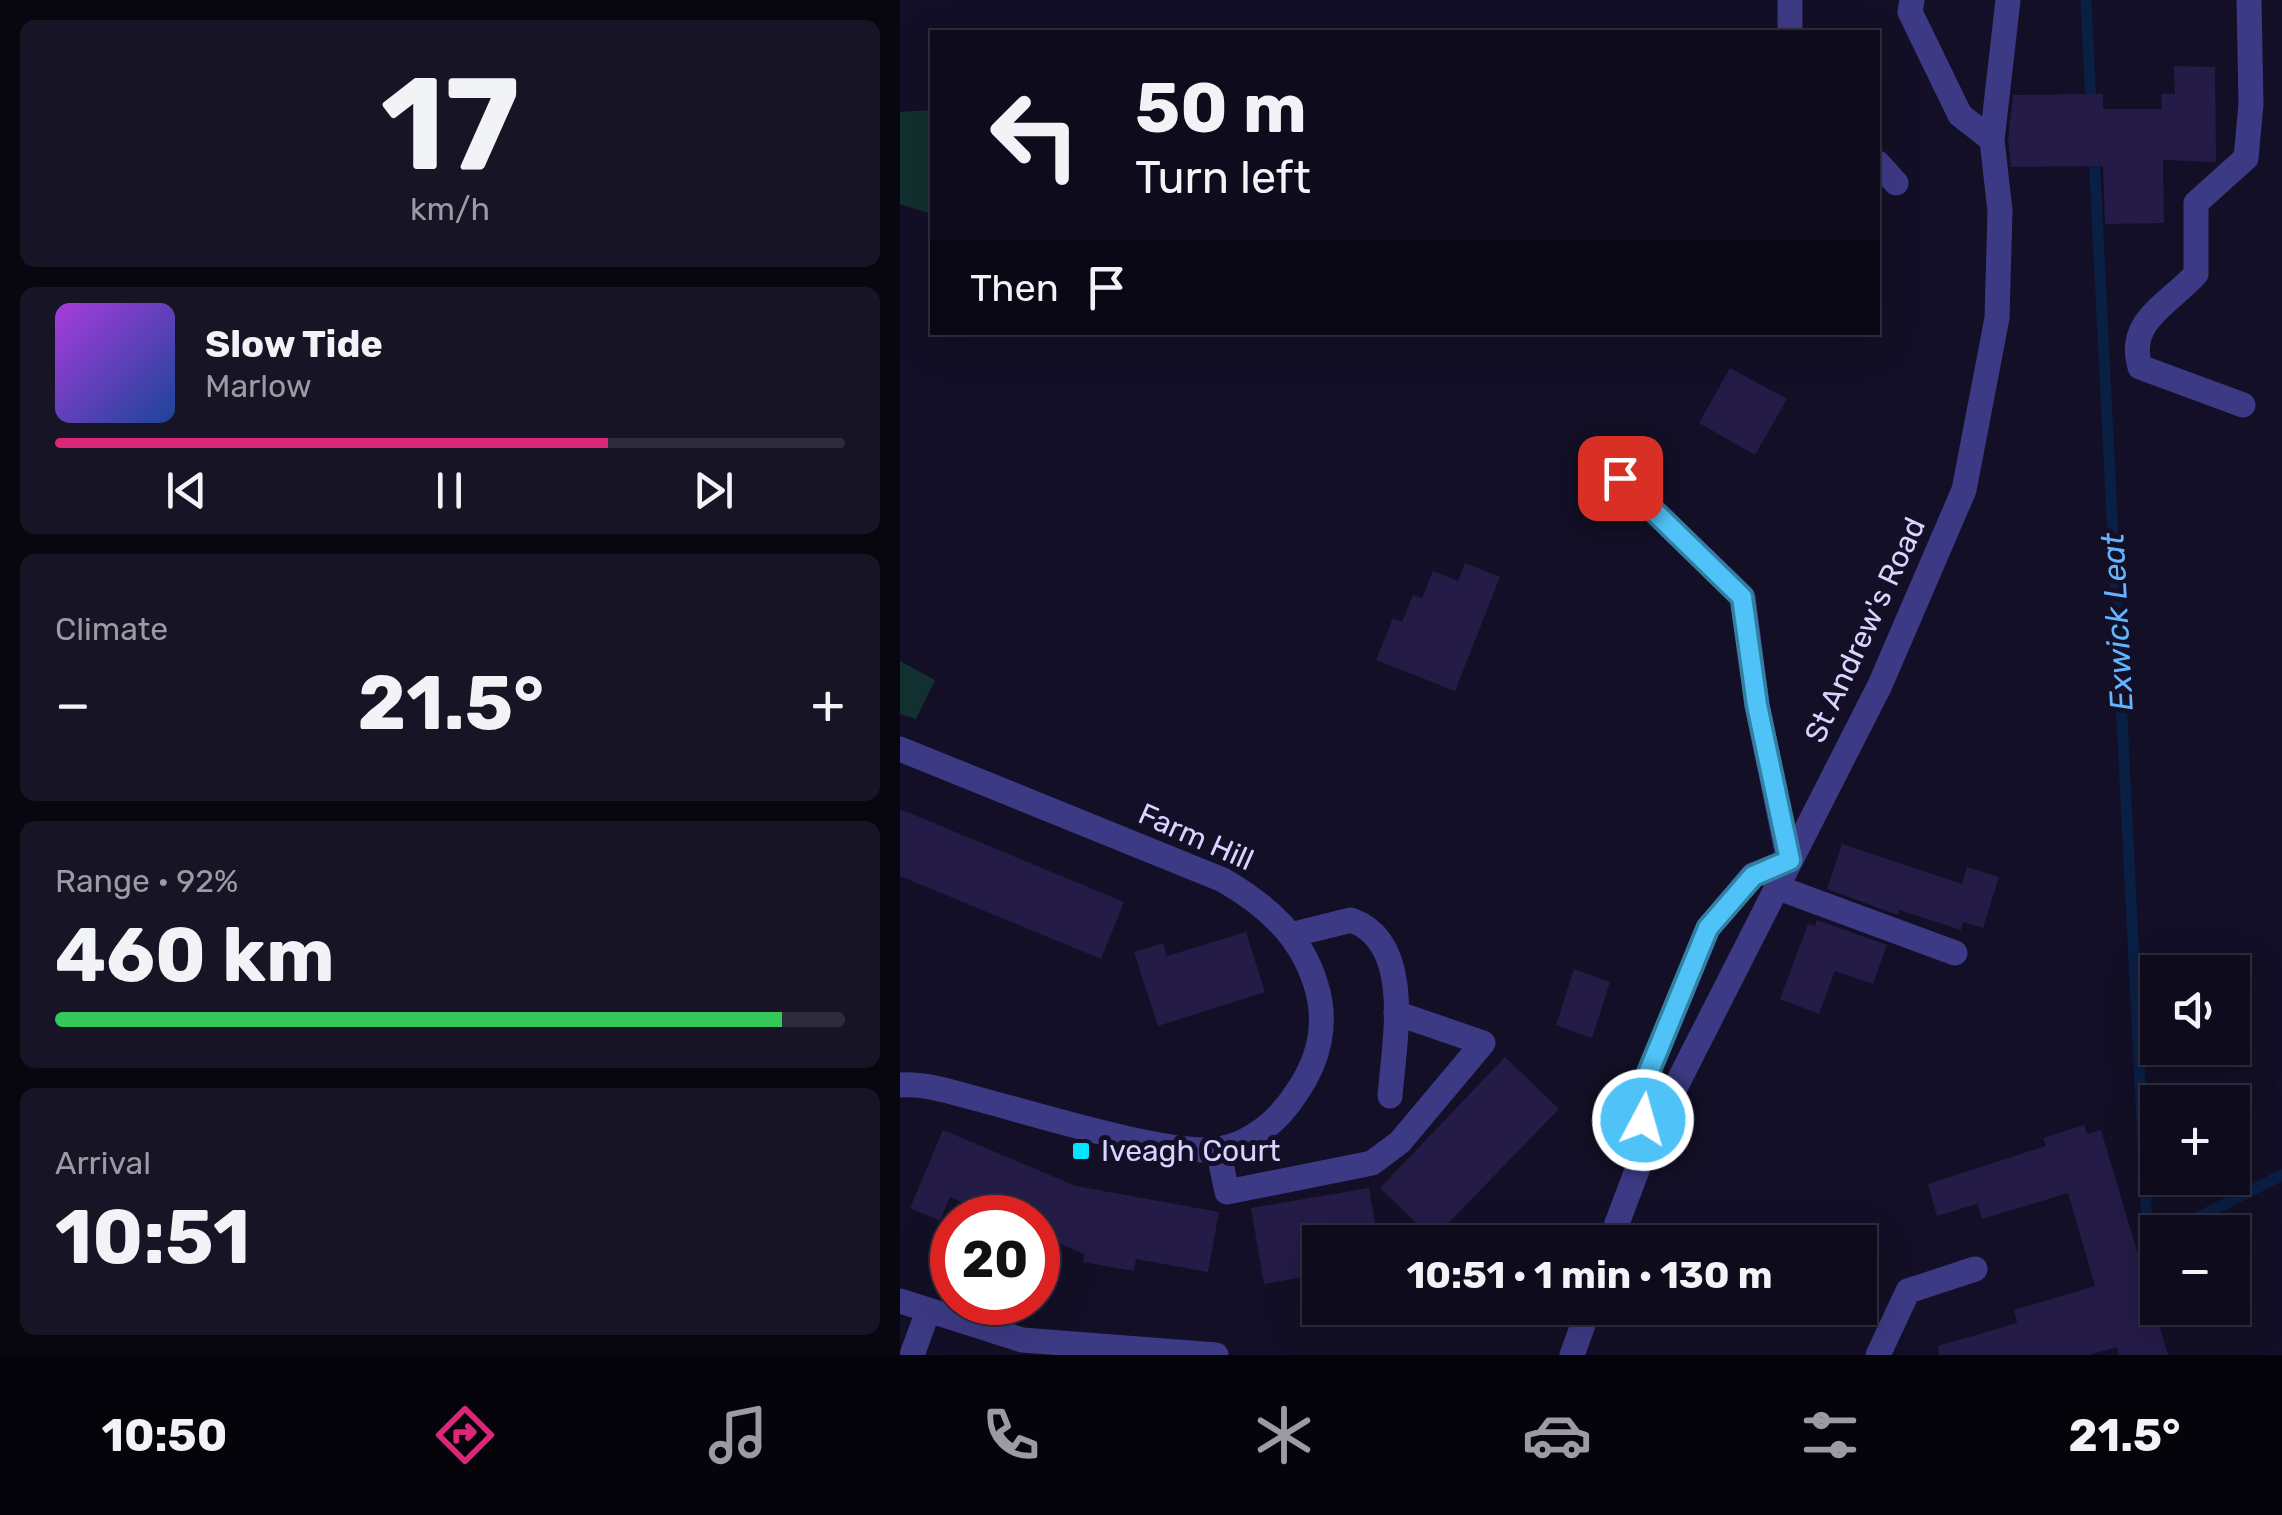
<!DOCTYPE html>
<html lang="en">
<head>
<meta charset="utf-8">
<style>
	:root { --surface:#0e0b1c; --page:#171425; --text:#f1f3f6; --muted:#9b9ba3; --line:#2e2b3b; --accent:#db2777 }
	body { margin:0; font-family:Rubik,sans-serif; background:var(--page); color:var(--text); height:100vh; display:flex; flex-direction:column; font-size:38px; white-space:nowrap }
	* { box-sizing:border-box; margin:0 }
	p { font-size:32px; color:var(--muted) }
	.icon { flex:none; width:55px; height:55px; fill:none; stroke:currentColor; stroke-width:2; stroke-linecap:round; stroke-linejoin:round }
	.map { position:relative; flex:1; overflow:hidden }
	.sheet { display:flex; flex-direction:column; gap:20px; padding:20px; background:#08060f; width:900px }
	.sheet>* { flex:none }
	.hud { position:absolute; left:30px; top:30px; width:950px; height:305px; border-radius:0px; box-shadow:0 10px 40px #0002,0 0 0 2px var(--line); background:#0e0b1c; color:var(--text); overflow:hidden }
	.fabs { position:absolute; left:1240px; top:955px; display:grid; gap:20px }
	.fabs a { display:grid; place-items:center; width:110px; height:110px; border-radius:0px; background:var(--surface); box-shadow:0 10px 40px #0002,0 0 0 2px var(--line); font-size:50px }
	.speed { position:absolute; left:30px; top:1195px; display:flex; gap:20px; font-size:50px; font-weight:700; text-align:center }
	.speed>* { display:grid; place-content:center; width:130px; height:130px; border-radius:50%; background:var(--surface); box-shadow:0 10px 40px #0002,0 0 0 2px var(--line); line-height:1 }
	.speed .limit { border:15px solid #d22; background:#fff; color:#111 }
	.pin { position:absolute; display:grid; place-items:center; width:85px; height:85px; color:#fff; margin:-42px; border-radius:20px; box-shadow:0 5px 15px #0006 }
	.me { position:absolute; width:110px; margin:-55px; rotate:6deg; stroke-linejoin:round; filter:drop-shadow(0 0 8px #0008) }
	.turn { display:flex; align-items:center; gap:35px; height:210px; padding:0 40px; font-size:45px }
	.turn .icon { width:130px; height:130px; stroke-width:2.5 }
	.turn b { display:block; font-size:70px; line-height:85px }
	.then { display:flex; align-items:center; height:95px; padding:0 40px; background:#0003; gap:20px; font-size:38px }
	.big { font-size:75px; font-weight:700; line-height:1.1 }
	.sheet .card { flex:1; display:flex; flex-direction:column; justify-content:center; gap:15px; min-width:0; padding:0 35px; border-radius:15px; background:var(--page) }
	.sheet .dial { align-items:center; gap:0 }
	.dial b { font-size:130px; line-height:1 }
	.song { display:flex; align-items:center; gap:30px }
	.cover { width:120px; height:120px; border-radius:15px; background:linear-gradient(135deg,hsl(280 70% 55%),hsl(220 70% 35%)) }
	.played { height:10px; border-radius:5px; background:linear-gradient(90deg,var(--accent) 70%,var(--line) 70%) }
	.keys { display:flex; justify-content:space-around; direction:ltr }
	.heat { display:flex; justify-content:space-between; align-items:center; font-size:55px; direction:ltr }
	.charge { height:15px; border-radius:8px; background:linear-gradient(90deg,#34c759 92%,var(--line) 0) }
	.trip { position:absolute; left:402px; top:1225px; width:575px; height:100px; border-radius:0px; background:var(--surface); box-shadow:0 10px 40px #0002,0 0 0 2px var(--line); font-weight:700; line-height:100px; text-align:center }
	.dock { display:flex; height:160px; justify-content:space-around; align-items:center; background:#06040b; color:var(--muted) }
	.dock .icon { width:70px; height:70px }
	.dock .active { color:var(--accent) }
	.dock b { font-size:45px; color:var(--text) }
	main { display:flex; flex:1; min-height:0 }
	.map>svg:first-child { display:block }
</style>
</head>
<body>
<main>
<section class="sheet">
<div class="card dial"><b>17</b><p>km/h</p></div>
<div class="card">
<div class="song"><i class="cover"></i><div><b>Slow Tide</b><p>Marlow</p></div></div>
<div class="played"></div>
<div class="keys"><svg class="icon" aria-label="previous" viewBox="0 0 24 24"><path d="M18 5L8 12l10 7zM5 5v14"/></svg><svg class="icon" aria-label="pause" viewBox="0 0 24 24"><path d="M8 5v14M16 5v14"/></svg><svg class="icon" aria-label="next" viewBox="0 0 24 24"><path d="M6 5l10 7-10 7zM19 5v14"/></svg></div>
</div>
<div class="card"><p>Climate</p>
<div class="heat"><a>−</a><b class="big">21.5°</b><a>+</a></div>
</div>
<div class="card"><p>Range · 92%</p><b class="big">460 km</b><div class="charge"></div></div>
<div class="card"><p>Arrival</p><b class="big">10:51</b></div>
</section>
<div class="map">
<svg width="1382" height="1355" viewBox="0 0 1382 1355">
	<rect width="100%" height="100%" fill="#130f26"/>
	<path fill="#12302f" d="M32,110V214L0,204V112Z
		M0,661L35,680L16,719L0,714Z"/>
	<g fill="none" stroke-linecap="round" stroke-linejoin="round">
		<path stroke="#0a1f44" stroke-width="11" d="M1186,0L1191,106
			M1194,154L1248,1244L1258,1239
			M1269,1232L1382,1175"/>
	</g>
	<path fill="#241b47" d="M1274,66L1315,67L1316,162L1263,160L1264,223L1205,224L1203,166L1111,167L1108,139L1113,95L1203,94V109H1262L1261,94H1275Z
		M830,368L887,399L855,455L799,423Z
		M565,563L600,577L555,691L476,660L493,618L502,622L513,595L522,598L533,571L558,581Z
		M0,809L224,902L201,959L0,876Z
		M942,844L1062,884L1067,867L1099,877L1083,928L1063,922L1061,930L999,910L998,915L927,889Z
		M917,920L987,945L973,984L935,971L919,1014L880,999L908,924L915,926Z
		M346,932L365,992L258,1026L234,952L263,943L267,956Z
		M674,969L710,982L692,1038L656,1025Z
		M605,1057L659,1109L533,1239L480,1188Z
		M1184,1125L1187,1134L1201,1130L1268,1355H1219L1217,1347L1189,1355H1039L1038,1346L1117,1323L1114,1310L1195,1286L1168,1193L1082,1219L1077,1204L1037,1216L1028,1184L1146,1146L1143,1138Z
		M43,1130L176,1186L319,1212L308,1272L236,1259L234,1271L183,1262L184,1254L138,1234V1218H98L50,1197L40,1221L10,1208Z
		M469,1188L478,1242H420V1274L364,1284L351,1208Z"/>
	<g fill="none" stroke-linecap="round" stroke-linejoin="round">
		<path stroke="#3d3a85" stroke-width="25" d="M890,0V32
			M1012,0L1010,12L1060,115L1092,140
			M978,163L996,183
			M1343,405L1240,367C1226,321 1269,304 1296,274V203L1346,158L1351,104L1349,0
			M720,478L843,597L857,705L889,861L853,875L808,928L738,1098L748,1141
			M0,749L323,880C366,905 401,935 416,985C428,1023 419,1060 397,1092C380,1119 352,1144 319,1149C271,1157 128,1112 74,1098C51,1092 24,1083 0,1085
			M876,887L1055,953
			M391,935L451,920C515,942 494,1043 490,1096
			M318,1149L327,1192L472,1163L500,1142L583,1043L496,1013
			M710,1242L748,1141L980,685L1064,490L1097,318L1100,211L1092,140L1108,0
			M0,1301L122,1340L316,1355
			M12,1355L28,1311
			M672,1355L689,1308
			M978,1355L1008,1291L1075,1269"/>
	</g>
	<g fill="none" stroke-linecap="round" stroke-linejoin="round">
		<g stroke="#337fa1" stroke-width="25">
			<path id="route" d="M720,478L842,597L857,705L890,860L853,876L808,928L738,1098L743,1120"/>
		</g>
		<use href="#route" stroke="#4fc3f7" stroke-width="18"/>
	</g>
	<rect fill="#00e5ff" stroke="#130f26" stroke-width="4" x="171" y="1141" width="20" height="20" rx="5"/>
	<g text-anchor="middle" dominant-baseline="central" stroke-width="10" stroke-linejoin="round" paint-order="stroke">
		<g font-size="30" fill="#d9d4ff" stroke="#130f26">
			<text transform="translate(965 630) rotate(-65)">St Andrew's Road</text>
			<text transform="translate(296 837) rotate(24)">Farm Hill</text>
		</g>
		<g font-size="30" fill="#d9d4ff" stroke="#130f26" text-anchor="start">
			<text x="201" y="1151">Iveagh Court</text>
		</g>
		<g font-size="32" font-style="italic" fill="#62b6ff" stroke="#130f26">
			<text transform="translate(1217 622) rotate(-93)">Exwick Leat</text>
		</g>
	</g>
</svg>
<div class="fabs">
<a><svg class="icon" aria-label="sound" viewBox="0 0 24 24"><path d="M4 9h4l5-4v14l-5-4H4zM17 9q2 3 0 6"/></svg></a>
<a>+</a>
<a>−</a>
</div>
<div class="speed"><div class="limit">20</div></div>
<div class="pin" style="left:720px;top:478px;background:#d93025"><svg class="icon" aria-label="arrive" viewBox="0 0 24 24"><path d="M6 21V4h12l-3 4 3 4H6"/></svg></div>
<svg class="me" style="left:743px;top:1120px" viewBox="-20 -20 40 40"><circle r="17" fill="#4fc3f7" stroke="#fff" stroke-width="3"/><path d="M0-11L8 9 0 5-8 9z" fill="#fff"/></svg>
<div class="trip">10:51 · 1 min · 130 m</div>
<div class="hud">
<div class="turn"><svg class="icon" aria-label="left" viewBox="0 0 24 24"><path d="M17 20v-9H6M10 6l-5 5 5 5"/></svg><div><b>50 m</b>Turn left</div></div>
<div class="then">Then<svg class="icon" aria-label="arrive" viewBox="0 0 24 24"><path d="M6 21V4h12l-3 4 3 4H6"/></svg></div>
</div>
</div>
</main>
<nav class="dock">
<b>10:50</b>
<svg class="icon active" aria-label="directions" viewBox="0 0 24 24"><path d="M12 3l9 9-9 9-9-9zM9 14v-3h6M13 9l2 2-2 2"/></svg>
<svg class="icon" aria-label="music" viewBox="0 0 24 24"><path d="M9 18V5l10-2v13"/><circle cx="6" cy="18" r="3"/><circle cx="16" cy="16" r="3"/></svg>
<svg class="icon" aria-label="phone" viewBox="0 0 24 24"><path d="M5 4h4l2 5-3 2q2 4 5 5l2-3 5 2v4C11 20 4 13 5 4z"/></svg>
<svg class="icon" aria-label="climate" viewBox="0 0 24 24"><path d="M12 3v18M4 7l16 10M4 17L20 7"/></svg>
<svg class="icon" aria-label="car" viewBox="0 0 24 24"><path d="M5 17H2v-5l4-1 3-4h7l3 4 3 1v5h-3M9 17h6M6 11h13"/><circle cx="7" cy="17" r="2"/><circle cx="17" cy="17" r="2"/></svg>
<svg class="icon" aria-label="filters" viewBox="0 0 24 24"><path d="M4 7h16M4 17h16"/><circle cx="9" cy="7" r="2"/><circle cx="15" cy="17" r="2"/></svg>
<b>21.5°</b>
</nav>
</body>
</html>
